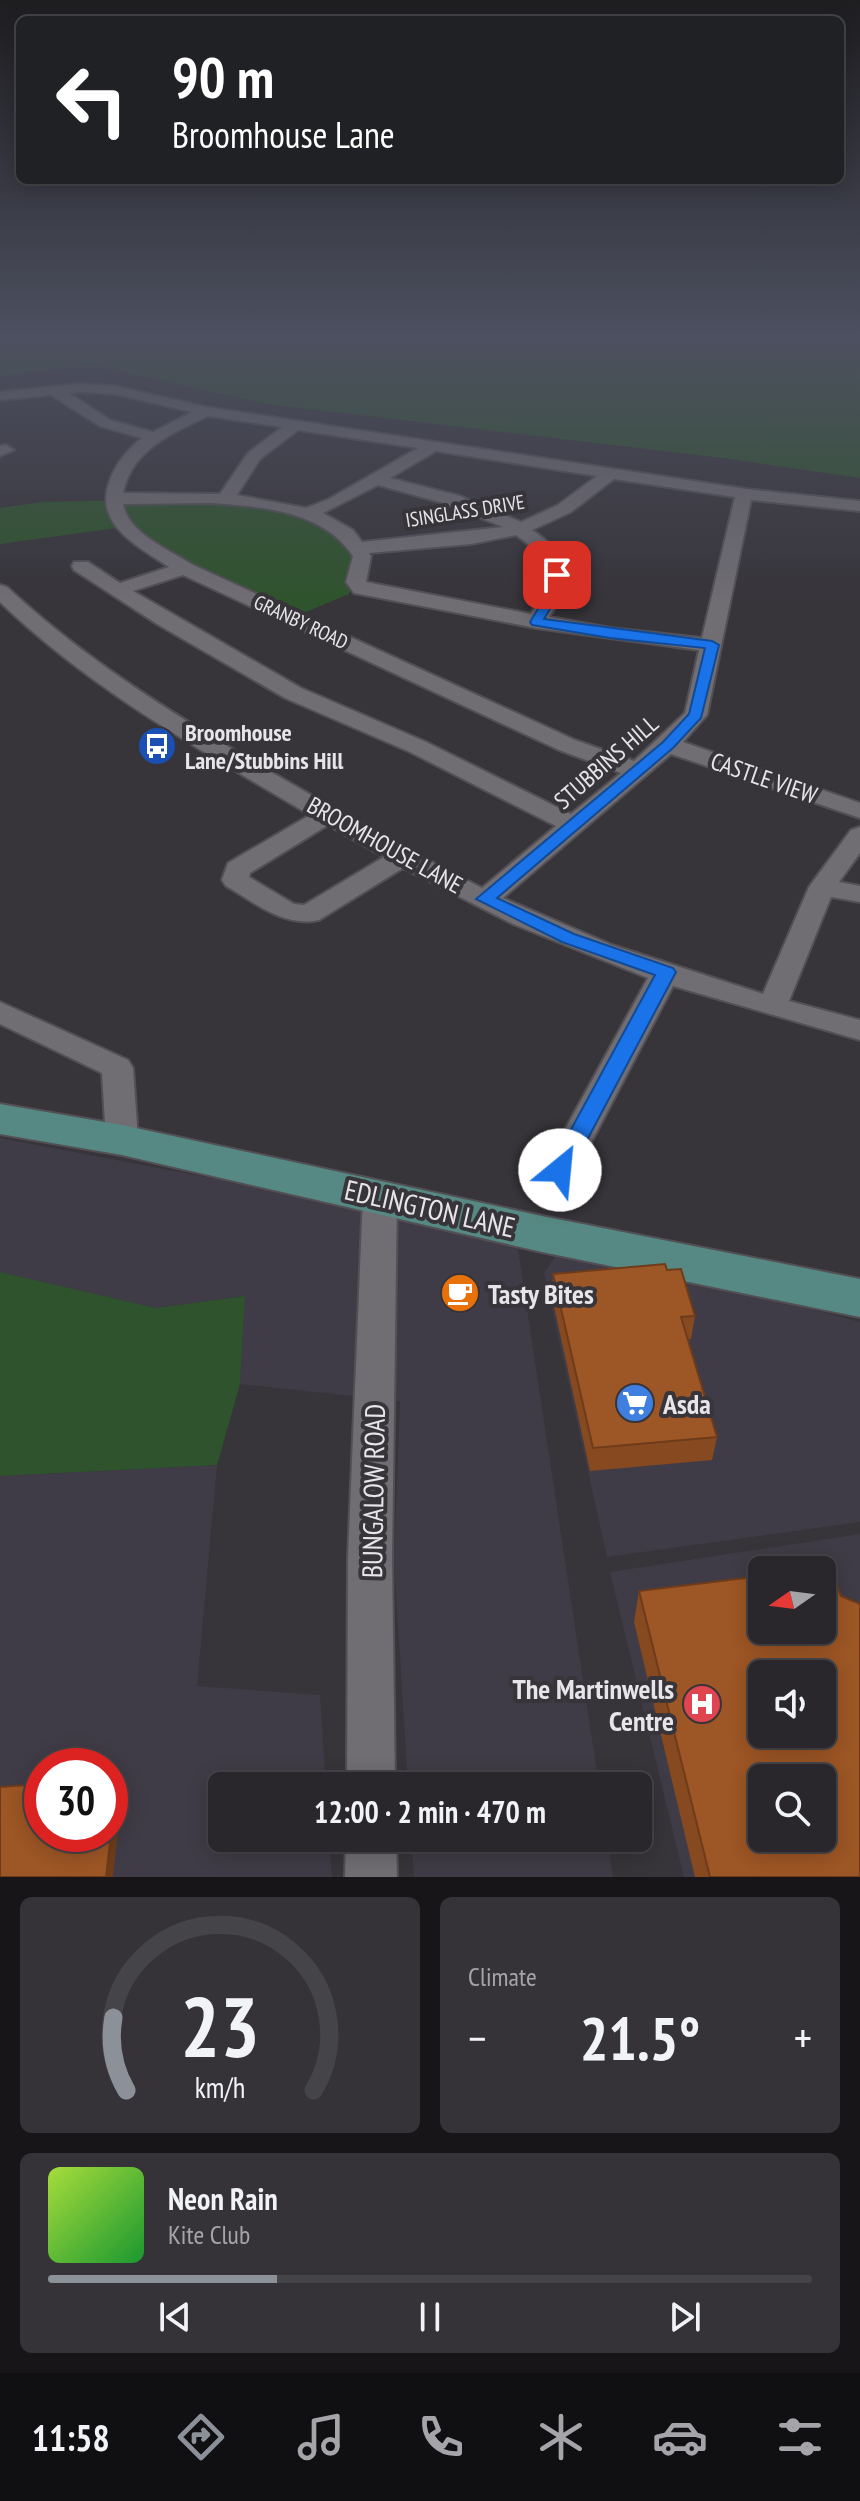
<!DOCTYPE html>
<html lang="en">
<head>
<meta charset="utf-8">
<style>
	:root { --surface:#29272c; --page:#353338; --text:#f1f3f6; --muted:#a5a5a9; --line:#454448; --accent:#8c9099 }
	body { margin:0; font-family:"PT Sans Narrow",sans-serif; background:var(--page); color:var(--text); height:100vh; display:flex; flex-direction:column; font-size:30px; white-space:nowrap }
	* { box-sizing:border-box; margin:0 }
	p { font-size:26px; color:var(--muted) }
	.icon { flex:none; width:44px; height:44px; fill:none; stroke:currentColor; stroke-width:2; stroke-linecap:round; stroke-linejoin:round }
	.map { position:relative; height:1877px; overflow:hidden }
	.drawer { display:flex; flex-direction:column; gap:20px; padding:20px; background:#171518; flex:1 }
	.drawer>* { flex:none }
	.banner { position:absolute; left:16px; top:16px; width:828px; height:168px; border-radius:12px; box-shadow:0 4px 20px #0003,0 0 0 2px var(--line); background:#202124; color:#fff; overflow:hidden }
	.needle { width:52px; rotate:256deg }
	.controls { position:absolute; left:748px; top:1556px; display:grid; gap:16px }
	.controls a { display:grid; place-items:center; width:88px; height:88px; border-radius:12px; background:var(--surface); box-shadow:0 4px 20px #0003,0 0 0 2px var(--line); font-size:40px }
	.speed { position:absolute; left:24px; top:1748px; display:flex; gap:16px; font-size:40px; font-weight:700; text-align:center }
	.speed>* { display:grid; place-content:center; width:104px; height:104px; border-radius:50%; background:var(--surface); box-shadow:0 4px 20px #0003,0 0 0 2px var(--line); line-height:1 }
	.speed .limit { border:12px solid #d22; background:#fff; color:#111 }
	.pin { position:absolute; display:grid; place-items:center; width:68px; height:68px; color:#fff; margin:-34px; border-radius:16px; box-shadow:0 4px 12px #0006 }
	.me { position:absolute; width:88px; margin:-44px; rotate:28deg; stroke-linejoin:round; filter:drop-shadow(0 0 6px #0008) }
	.turn { display:flex; align-items:center; gap:28px; height:168px; padding:0 24px; font-size:36px }
	.turn .icon { width:104px; height:104px; stroke-width:2.5 }
	.turn b { display:block; font-size:56px; line-height:68px }
	.big { font-size:60px; font-weight:700; line-height:1.1 }
	.drawer .tile { flex:1; display:flex; flex-direction:column; justify-content:center; gap:12px; min-width:0; padding:0 28px; border-radius:12px; background:var(--page) }
	.drawer .dial { align-items:center; gap:0 }
	.dial svg { height:208px; overflow:visible; fill:none; stroke:var(--line); stroke-width:7; stroke-linecap:round; text-anchor:middle }
	.dial text { fill:var(--text); stroke:none }
	.song { display:flex; align-items:center; gap:24px }
	.cover { width:96px; height:96px; border-radius:12px; background:linear-gradient(135deg,hsl(80 70% 55%),hsl(130 70% 35%)) }
	.played { height:8px; border-radius:4px; background:linear-gradient(90deg,var(--accent) 30%,var(--line) 30%) }
	.keys { display:flex; justify-content:space-around; direction:ltr }
	.heat { display:flex; justify-content:space-between; align-items:center; font-size:44px; direction:ltr }
	.drawer .tiles { flex:1; display:grid; gap:20px; grid-template-columns:1fr 1fr }
	.tile:last-child { grid-column:span 2 }
	.trip { position:absolute; left:208px; top:1772px; width:444px; height:80px; border-radius:12px; background:var(--surface); box-shadow:0 4px 20px #0003,0 0 0 2px var(--line); font-weight:700; line-height:80px; text-align:center }
	.menu { display:flex; height:128px; justify-content:space-around; align-items:center; background:#101012; color:var(--muted) }
	.menu .icon { width:56px; height:56px }
	.menu .current { color:var(--accent) }
	.menu b { font-size:36px; color:var(--text) }
	.map>svg:first-child { display:block }
</style>
</head>
<body>
<div class="map">
<svg width="860" height="1877" viewBox="0 0 860 1877">
	<rect width="100%" height="100%" fill="#37343a"/>
	<path fill="#403c47" fill-rule="evenodd" d="M0,1138L516,1236L599,1786H408L394,1560L400,1401L240,1384L245,1296L156,1308L0,1272Z
		M563,1245L860,1322V1522L607,1557L544,1273Z
		M217,1465L197,1686L320,1695L326,1786H222V1838H329L332,1877H0V1476ZM42,1766H110V1834H42Z
		M860,1534V1877H684L610,1572ZM762,1570H822V1630H762ZM762,1674H822V1734H762ZM762,1778H822V1838H762Z
		M411,1838H607L613,1877H414Z"/>
	<path fill="#2f532d" d="M0,338H860V478L723,458L267,404L92,365L0,376Z
		M133,500L250,503L315,521L361,556L349,594L299,615L189,567L131,526L0,544V508L43,502Z
		M0,1272L156,1308L245,1296L240,1384L217,1465L0,1476Z"/>
	<g fill="none" stroke-linecap="round" stroke-linejoin="round">
		<g stroke="#525055" stroke-width="4">
			<path id="minor" d="M80,384L115,386L206,407L746,489L860,501V511L751,500L707,715L683,742L860,803V818L671,754L503,898L612,945L763,994L809,887L851,830L860,827V853L839,882L860,886V902L831,897L789,1001L860,1020V1040L673,986L572,1179L560,1182L548,1179L543,1170L648,978L513,924L403,868L319,920C284,928 254,902 226,886L222,880L228,863L310,815C202,751 90,689 0,602V585L7,587C83,658 170,712 259,765C333,808 406,850 482,888L556,826L410,752L285,698L157,624L74,570L72,566L74,562H88L120,583L169,567C139,547 94,525 109,483C115,464 127,450 142,438L100,426L51,395L0,400V392ZM80,392L115,394L192,412L153,432L110,420L69,393ZM208,416L282,427L248,453L220,494L123,493C132,449 171,434 208,416ZM298,430L418,448L329,499L306,508L237,495L260,459ZM436,451L597,476L558,505L521,522L460,496L390,478ZM614,479L735,497L702,638L610,628L549,617C573,581 570,555 532,530L571,512ZM378,485L447,504L503,527L362,542L353,530L323,513ZM211,503C262,507 322,510 353,556L346,582L354,593L536,628L699,650L685,713L634,761L575,740L191,564C168,549 128,533 123,504ZM516,535C550,558 555,579 531,614L366,582L371,556L369,553L471,544ZM183,575L559,750L621,773L571,814L426,742L301,688L133,591ZM328,825L384,857L304,905L294,904L249,877L250,873Z
				M6,445L14,450L0,456V446Z
				M0,1002L128,1060L133,1068L138,1140L134,1148L122,1152L110,1148L106,1140L102,1073L0,1024Z
				M380,1183L392,1187L397,1196L392,1557L395,1786H347L348,1557L363,1196L368,1187Z
				M346,1838H396L397,1877H345Z"/>
		</g>
		<g stroke="#525055" stroke-width="4">
			<path id="major" d="M0,1104L122,1125L542,1216L860,1279V1317L542,1252L122,1155L0,1134Z"/>
		</g>
		<use href="#minor" fill="#706d73" fill-rule="evenodd"/>
		<use href="#major" fill="#568983" fill-rule="evenodd"/>
	</g>
	<path fill="#874a20" d="M667,1270L695,1316L691,1339H688L717,1437L712,1460L590,1471L552,1297L553,1274Z
		M639,1591L860,1877H695L634,1622Z"/>
	<path fill="#6e3c1a" d="M117,1780L122,1796L113,1877H106Z"/>
	<path fill="#9d5625" stroke="#6e3c1a" stroke-width="2" fill-rule="evenodd" d="M665,1264L667,1270L681,1269L695,1316L681,1317L717,1437L593,1448L553,1274Z
		M830,1567L841,1596L860,1604V1877H710L639,1591L762,1576V1630H822V1570H809ZM762,1674H822V1734H762ZM762,1778H822V1838H762Z
		M110,1780H117L106,1877H0V1787L42,1784V1834H110Z"/>
	<linearGradient id="sky" x2="0" y2="1"><stop stop-color="#1e1d20"/><stop offset="0.56" stop-color="#4d5060"/><stop offset="1" stop-color="#4d5060" stop-opacity="0"/></linearGradient>
	<rect width="860" height="601" fill="url(#sky)"/>
	<path fill="#1a73e8" stroke="#114b97" stroke-width="2" d="M553,573L563,575L562,589L544,619L712,641L719,645L701,718L673,748L497,898L574,934L673,968L676,972L568,1176H552L549,1170L655,975L562,942L476,899L663,742L689,714L705,648L610,638L532,625L530,622L550,589Z"/>
	<defs>
		<g id="bus-disc" transform="scale(2)"><circle r="9.5" fill="#1a4fb4" stroke="#37343a"/><path d="M-5-6H5V4H4V6H2V4H-2V6H-4V4H-5ZM-3.5-4V0h7V-4ZM-3.5 1.2v1.5H-2V1.2ZM2 1.2v1.5H3.5V1.2Z" fill="#fff"/></g>
		<g id="cafe-disc" transform="scale(2)"><circle r="9.5" fill="#e8710a" stroke="#37343a"/><path d="M-5.5-4.5H6V0H3Q3 3.5 0 3.5H-2.5Q-5.5 3.5-5.5 0ZM3-3.2v2h1.7v-2ZM-6 4.5H4V6H-6Z" fill="#fff"/></g>
		<g id="supermarket-disc" transform="scale(2)"><circle r="9.5" fill="#3f7fe0" stroke="#37343a"/><path d="M-6-5.5h2.5l.6 2H6L4.5 2H-2.5L-4.4-4H-6ZM-1.5 3.2a1.3 1.3 0 1 0 .1 0ZM3 3.2a1.3 1.3 0 1 0 .1 0Z" fill="#fff"/></g>
		<g id="hospital-disc" transform="scale(2)"><circle r="9.5" fill="#e0444e" stroke="#37343a"/><path d="M-5-5h3v3.5h4V-5h3V5h-3V1.5h-4V5h-3Z" fill="#fff"/></g>
	</defs>
	<g fill-rule="evenodd">
		<use href="#bus-disc" x="157" y="746"/>
		<use href="#cafe-disc" x="460" y="1293"/>
		<use href="#supermarket-disc" x="635" y="1403"/>
		<use href="#hospital-disc" x="702" y="1704"/>
	</g>
	<g text-anchor="middle" dominant-baseline="central" stroke-width="8" stroke-linejoin="round" paint-order="stroke">
		<g font-size="20" fill="#e7e5e9" stroke="#37343a">
			<text transform="translate(465 511) rotate(-9)">ISINGLASS DRIVE</text>
			<text transform="translate(301 622) rotate(25)">GRANBY ROAD</text>
		</g>
		<g font-size="24" font-weight="bold" fill="#e7e5e9" stroke="#37343a" text-anchor="start">
			<text x="185" y="732">Broomhouse<tspan x="185" dy="28">Lane/Stubbins Hill</tspan></text>
		</g>
		<g font-size="24" fill="#e7e5e9" stroke="#37343a">
			<text transform="translate(606 762) rotate(-41)">STUBBINS HILL</text>
			<text transform="translate(764 778) rotate(19)">CASTLE VIEW</text>
			<text transform="translate(385 845) rotate(29)">BROOMHOUSE LANE</text>
		</g>
		<g font-size="28" fill="#e7e5e9" stroke="#37343a">
			<text transform="translate(430 1208) rotate(13)">EDLINGTON LANE</text>
			<text transform="translate(373 1491) rotate(-89)">BUNGALOW ROAD</text>
		</g>
		<g font-size="28" font-weight="bold" fill="#e7e5e9" stroke="#37343a" text-anchor="start">
			<text x="488" y="1293">Tasty Bites</text>
			<text x="663" y="1403">Asda</text>
			<text x="674" y="1688" text-anchor="end">The Martinwells<tspan x="674" dy="32">Centre</tspan></text>
		</g>
	</g>
</svg>
<div class="controls">
<a><svg class="needle" viewBox="-14 -14 28 28"><path d="M0-13l5 13h-10z" fill="#e53935"/><path d="M0 13l5-13h-10z" fill="#a5a5a9"/></svg></a>
<a><svg class="icon" aria-label="sound" viewBox="0 0 24 24"><path d="M4 9h4l5-4v14l-5-4H4zM17 9q2 3 0 6"/></svg></a>
<a><svg class="icon" aria-label="search" viewBox="0 0 24 24"><circle cx="10" cy="10" r="6"/><path d="M15 15l6 6"/></svg></a>
</div>
<div class="speed"><div class="limit">30</div></div>
<div class="pin" style="left:557px;top:575px;background:#d93025"><svg class="icon" aria-label="arrive" viewBox="0 0 24 24"><path d="M6 21V4h12l-3 4 3 4H6"/></svg></div>
<svg class="me" style="left:560px;top:1170px" viewBox="-20 -20 40 40"><circle r="19" fill="#fff"/><path d="M0-13L10 11 0 6-10 11z" fill="#1a73e8"/></svg>
<div class="trip">12:00 · 2 min · 470 m</div>
<div class="banner">
<div class="turn"><svg class="icon" aria-label="left" viewBox="0 0 24 24"><path d="M17 20v-9H6M10 6l-5 5 5 5"/></svg><div><b>90 m</b>Broomhouse Lane</div></div>
</div>
</div>
<section class="drawer">
<div class="tiles">
<div class="tile dial"><svg viewBox="0 0 100 80">
<path d="M14 69A42 42 0 1 1 86 69"/>
<path d="M14 69A42 42 0 0 1 9 41" stroke="#8c9099"/>
<text x="50" y="56" font-size="32" font-weight="700">23</text>
<text x="50" y="72" font-size="11">km/h</text>
</svg></div>
<div class="tile"><p>Climate</p>
<div class="heat"><a>−</a><b class="big">21.5°</b><a>+</a></div>
</div>
<div class="tile">
<div class="song"><i class="cover"></i><div><b>Neon Rain</b><p>Kite Club</p></div></div>
<div class="played"></div>
<div class="keys"><svg class="icon" aria-label="previous" viewBox="0 0 24 24"><path d="M18 5L8 12l10 7zM5 5v14"/></svg><svg class="icon" aria-label="pause" viewBox="0 0 24 24"><path d="M8 5v14M16 5v14"/></svg><svg class="icon" aria-label="next" viewBox="0 0 24 24"><path d="M6 5l10 7-10 7zM19 5v14"/></svg></div>
</div>
</div>
</section>
<nav class="menu">
<b>11:58</b>
<svg class="icon current" aria-label="directions" viewBox="0 0 24 24"><path d="M12 3l9 9-9 9-9-9zM9 14v-3h6M13 9l2 2-2 2"/></svg>
<svg class="icon" aria-label="music" viewBox="0 0 24 24"><path d="M9 18V5l10-2v13"/><circle cx="6" cy="18" r="3"/><circle cx="16" cy="16" r="3"/></svg>
<svg class="icon" aria-label="phone" viewBox="0 0 24 24"><path d="M5 4h4l2 5-3 2q2 4 5 5l2-3 5 2v4C11 20 4 13 5 4z"/></svg>
<svg class="icon" aria-label="climate" viewBox="0 0 24 24"><path d="M12 3v18M4 7l16 10M4 17L20 7"/></svg>
<svg class="icon" aria-label="car" viewBox="0 0 24 24"><path d="M5 17H2v-5l4-1 3-4h7l3 4 3 1v5h-3M9 17h6M6 11h13"/><circle cx="7" cy="17" r="2"/><circle cx="17" cy="17" r="2"/></svg>
<svg class="icon" aria-label="filters" viewBox="0 0 24 24"><path d="M4 7h16M4 17h16"/><circle cx="9" cy="7" r="2"/><circle cx="15" cy="17" r="2"/></svg>
</nav>
</body>
</html>
